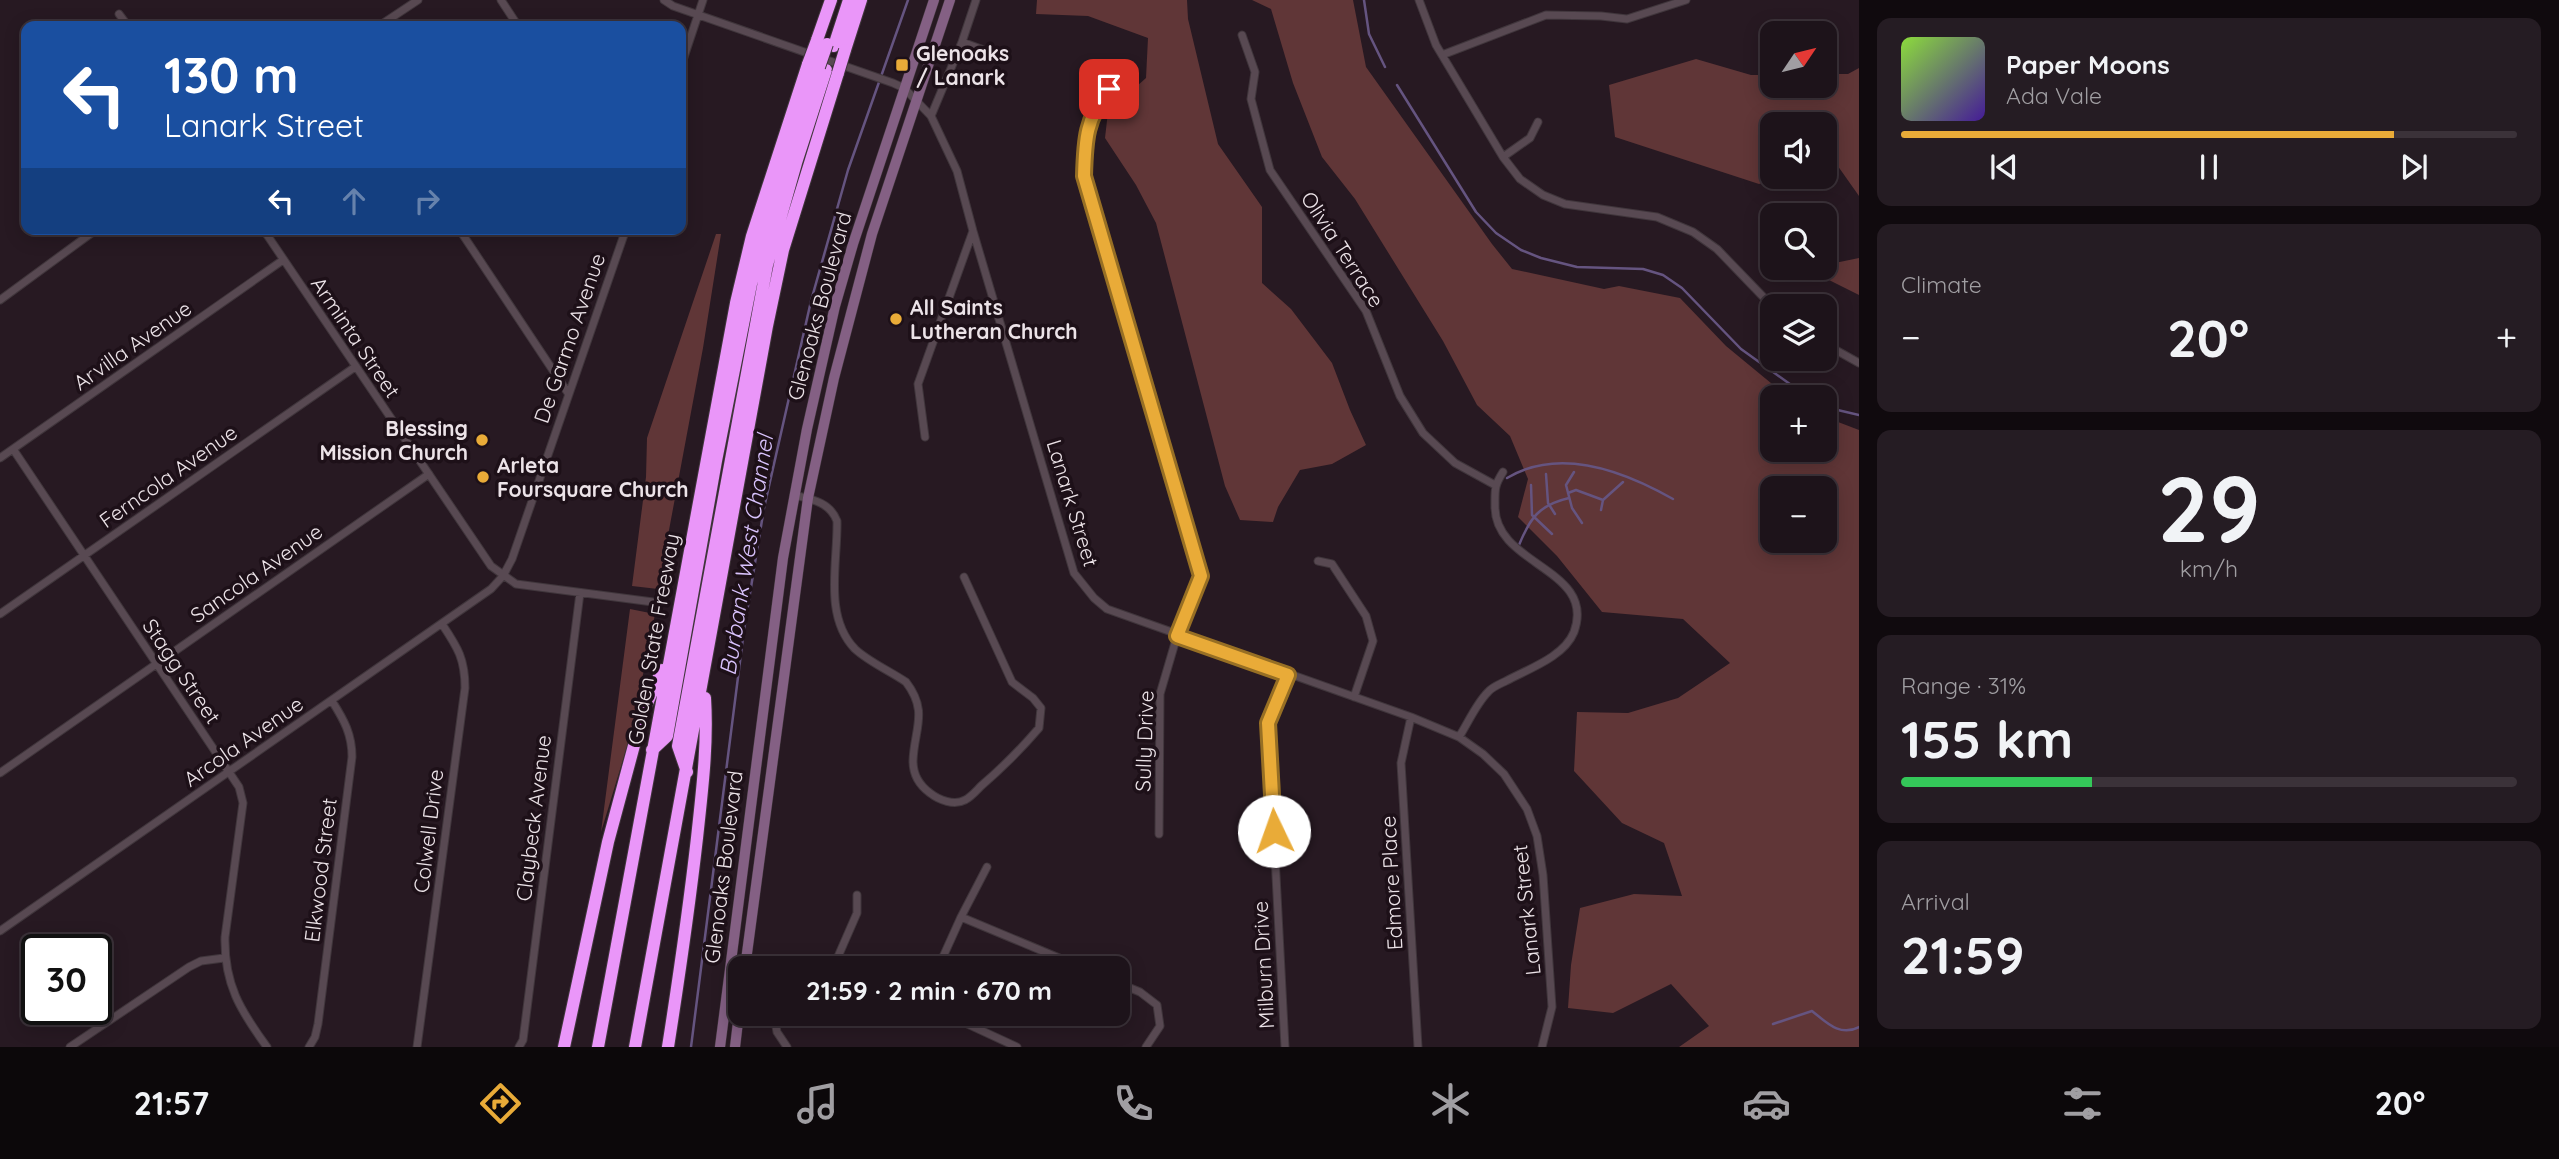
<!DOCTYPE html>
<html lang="en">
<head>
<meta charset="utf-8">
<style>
	:root { --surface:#1d131a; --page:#251c23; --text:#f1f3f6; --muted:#a09ea2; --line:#3b3239; --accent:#e9ab38 }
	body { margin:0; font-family:Quicksand,sans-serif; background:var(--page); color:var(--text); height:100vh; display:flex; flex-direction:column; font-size:26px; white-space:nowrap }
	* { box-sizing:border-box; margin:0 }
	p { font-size:23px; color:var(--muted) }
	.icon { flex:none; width:38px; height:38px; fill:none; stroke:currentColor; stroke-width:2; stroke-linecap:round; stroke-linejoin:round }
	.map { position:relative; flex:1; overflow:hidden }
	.drawer { display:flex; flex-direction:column; gap:18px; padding:18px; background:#100a0e; width:700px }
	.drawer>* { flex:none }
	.top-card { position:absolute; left:21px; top:21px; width:665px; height:214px; border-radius:14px; box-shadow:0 4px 18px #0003,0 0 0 2px var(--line); background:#1a4fa0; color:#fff; overflow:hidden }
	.needle { width:46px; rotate:55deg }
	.buttons { position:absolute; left:1760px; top:21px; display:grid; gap:14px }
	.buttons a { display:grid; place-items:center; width:77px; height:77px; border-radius:14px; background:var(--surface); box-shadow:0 4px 18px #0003,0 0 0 2px var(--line); font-size:35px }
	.speed { position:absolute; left:21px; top:934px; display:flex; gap:14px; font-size:35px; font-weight:700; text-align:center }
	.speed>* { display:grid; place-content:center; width:91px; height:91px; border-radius:50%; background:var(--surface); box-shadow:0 4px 18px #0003,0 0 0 2px var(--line); line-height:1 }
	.speed .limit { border:4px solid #111; border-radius:10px; background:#fff; color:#111 }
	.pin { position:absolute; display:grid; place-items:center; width:60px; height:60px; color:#fff; margin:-30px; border-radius:14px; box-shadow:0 4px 10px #0006 }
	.me { position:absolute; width:77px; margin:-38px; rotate:357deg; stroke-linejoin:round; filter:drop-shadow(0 0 5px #0008) }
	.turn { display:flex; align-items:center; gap:24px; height:147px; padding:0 28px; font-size:32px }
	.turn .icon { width:91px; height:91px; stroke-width:2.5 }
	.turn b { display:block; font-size:49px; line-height:60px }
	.lanes { display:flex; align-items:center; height:66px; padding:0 28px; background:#0003; justify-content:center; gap:35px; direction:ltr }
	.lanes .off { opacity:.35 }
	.big { font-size:52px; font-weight:700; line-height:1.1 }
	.drawer .widget { flex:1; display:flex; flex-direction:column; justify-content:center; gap:10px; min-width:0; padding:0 24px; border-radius:14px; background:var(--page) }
	.drawer .dial { align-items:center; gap:0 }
	.dial b { font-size:91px; line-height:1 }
	.song { display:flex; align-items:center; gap:21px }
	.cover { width:84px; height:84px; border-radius:10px; background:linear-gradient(135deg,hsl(90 70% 55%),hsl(260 70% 35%)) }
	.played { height:7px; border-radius:4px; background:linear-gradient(90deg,var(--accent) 80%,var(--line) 80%) }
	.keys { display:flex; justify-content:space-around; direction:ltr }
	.heat { display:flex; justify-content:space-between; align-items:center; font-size:38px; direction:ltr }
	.charge { height:10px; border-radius:5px; background:linear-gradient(90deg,#34c759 31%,var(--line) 0) }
	.trip { position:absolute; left:728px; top:956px; width:402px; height:70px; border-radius:14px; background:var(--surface); box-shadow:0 4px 18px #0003,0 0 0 2px var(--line); font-weight:700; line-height:70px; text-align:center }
	.menu { display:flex; height:112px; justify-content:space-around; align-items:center; background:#0c080a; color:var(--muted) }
	.menu .icon { width:49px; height:49px }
	.menu .current { color:var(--accent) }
	.menu b { font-size:32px; color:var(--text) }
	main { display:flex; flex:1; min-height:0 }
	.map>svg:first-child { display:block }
</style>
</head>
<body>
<main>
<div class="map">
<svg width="1859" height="1047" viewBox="0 0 1859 1047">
	<rect width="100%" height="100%" fill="#271922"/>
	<path fill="#603637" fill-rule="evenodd" d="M1037,0H1187L1188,19L1218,144L1262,207V283L1291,309L1332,363L1350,410L1366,445L1332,464L1300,470L1278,507L1273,522L1240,520L1225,486L1156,223L1136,185L1105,138L1109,103L1128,94L1146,78L1148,38L1088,16L1036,14Z
		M1252,0H1353L1366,67L1492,244L1512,269L1604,289L1619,286L1680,298L1726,346L1788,397H1773V450H1825V417L1859,430V1047H1679L1709,1026L1671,984L1613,1013L1568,1008L1571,965L1580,908L1634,894L1682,896L1664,843L1622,823L1574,771L1577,712L1628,713L1678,698L1730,663L1683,619L1602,612L1557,556L1518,517L1528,479L1510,436L1477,405L1443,341L1355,199L1322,157L1293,83L1271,9ZM1773,488H1825V541H1773Z
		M1696,59L1751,75H1773V86H1825V74H1848L1859,68V196L1835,162L1825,164V124H1773V177H1784L1759,184L1615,137L1609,85Z
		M716,234H721L703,348L658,589L632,586L646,477L647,438Z
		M1859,258V295L1807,269L1825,268V265Z
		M630,609L655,614L632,730L601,832Z"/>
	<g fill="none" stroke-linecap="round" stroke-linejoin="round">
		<path stroke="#655480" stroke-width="2.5" d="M1364,0L1369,34L1385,67
			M1397,85L1476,212L1496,233L1521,250L1541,258L1577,267L1643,269L1663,275L1682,288L1741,349L1808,397
			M1825,407L1859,415
			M1574,472L1566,485L1572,508L1582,523
			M1546,474L1548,503L1555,514
			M1507,478C1560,446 1624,471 1673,499
			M1531,485L1532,515L1552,534
			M1568,493L1576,490L1603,500
			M1601,510L1603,500L1623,482
			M1519,545C1530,518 1539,505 1569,498
			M1773,1024L1812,1011C1827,1023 1840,1037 1859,1027
			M691,1047L744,630L764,508L811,301L848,170L908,0"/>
		<g stroke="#40363c" stroke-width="9">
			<path id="minor" d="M501,0L518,26
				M664,0L673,6L893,83L904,88L931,116L957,171L973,231L1074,573L1094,598L1107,609L1411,717L1459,737L1483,754L1504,774L1527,809L1537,836L1543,875L1552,1007L1542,1047
				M1419,0L1436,45L1503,157L1520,179L1543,195L1565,204L1657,217L1693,232L1717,249L1773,307
				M119,14L128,26
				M379,26L418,0
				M1242,35L1255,72L1251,99L1270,170L1366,311L1400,396L1423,433L1455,463L1495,485
				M962,42L997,55
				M1442,55L1546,15L1601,16L1627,19L1686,0
				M681,66L703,0
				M1109,89C1086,119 1085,139 1084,176L1201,576L1177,636L1160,694L1159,834
				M931,116L962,42L976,0
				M1503,157L1530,138L1538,122
				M263,229L491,566L516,584L653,602
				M459,229L568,393
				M0,300L97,229
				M1825,344L1859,363
				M925,437L918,384L973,231
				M13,449L239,787L243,803L225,937C224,984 240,1010 267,1047
				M0,458L283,260
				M794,495C811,499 830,502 837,521C838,562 823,616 855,649C869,662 890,671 906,682C929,712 914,729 913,761C913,774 919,785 930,793C939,800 954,806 965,800C971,797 976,791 981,786C1002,768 1021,749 1039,728L1041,708L1033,698L1012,682L964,577
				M1318,561L1332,564L1366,616L1373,641L1354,697
				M0,614L355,367
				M1411,717L1401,763L1418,1047
				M1459,737C1468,723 1476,704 1488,692C1492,687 1500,684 1506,681C1528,669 1564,657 1574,632C1597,568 1494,566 1495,506C1495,490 1494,486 1503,472
				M0,773L429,474
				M961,917L1083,968
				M0,931L491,589L503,576L512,559L626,229
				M833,968L857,913V895
				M938,968L961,917L987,867
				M1118,983L1140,992L1157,1005L1160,1026L1146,1047
				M724,1013L775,1021L792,1013
				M930,1013L963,1022L1017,1047
				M775,1021L777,1032L787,1047
				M70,1047L189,967L201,961L224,958
				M309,1047L315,1037L318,1024L352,757C352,734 344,720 332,701
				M417,1047L465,688C465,659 458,648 442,624
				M519,1047L523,1040L580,593
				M1285,1047L1268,723L1288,675"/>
		</g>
		<g stroke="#40363c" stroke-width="11">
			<path id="secondary" d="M745,968L808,498L834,378L872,234L950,0
				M720,1047L783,558L807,429L835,306L853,244L934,0
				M735,1047L740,1005"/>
		</g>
		<g stroke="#40363c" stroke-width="14">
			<path id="motorway" d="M817,40L831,0
				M834,46L849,0
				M845,50L861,0
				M652,750L667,736L716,461L751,284L779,180L818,68
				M687,772L678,746L767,265L796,163L826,70
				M564,1047L608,842L643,712L662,670
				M598,1047L736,303L752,236L808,64
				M635,1047L767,326L783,250L838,73
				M668,1047C679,977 689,908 697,838C702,791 708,745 705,698"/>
		</g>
		<use href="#minor" stroke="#584952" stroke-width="7"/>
		<use href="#secondary" stroke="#846084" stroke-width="10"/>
		<use href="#motorway" stroke="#ea96f9" stroke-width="12"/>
		<g stroke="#40363c" stroke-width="14" stroke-linecap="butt">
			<path id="motorway-bridge" d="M808,64L817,40
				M819,67L827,44
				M838,73L845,50"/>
		</g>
		<use href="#motorway-bridge" stroke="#ea96f9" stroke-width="12"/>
	</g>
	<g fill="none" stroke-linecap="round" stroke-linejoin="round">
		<g stroke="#976f24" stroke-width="18">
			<path id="route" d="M1109,89C1086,119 1085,139 1084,176L1201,576L1177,636L1288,675L1268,723L1274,831"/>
		</g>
		<use href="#route" stroke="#e9ab38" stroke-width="12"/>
	</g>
	<g fill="#e9ab38" stroke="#1d1018" stroke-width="2.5">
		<rect x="895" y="58" width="14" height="14" rx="3.5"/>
		<circle cx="896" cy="319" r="7"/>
		<circle cx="482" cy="440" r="7"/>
		<circle cx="483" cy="477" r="7"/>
	</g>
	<g text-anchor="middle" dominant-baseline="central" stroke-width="7" stroke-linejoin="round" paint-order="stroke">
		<g font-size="21" font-weight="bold" fill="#ece3e8" stroke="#1d1018" text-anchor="start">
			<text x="916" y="53">Glenoaks<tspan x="916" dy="24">/ Lanark</tspan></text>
			<text x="910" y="307">All Saints<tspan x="910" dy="24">Lutheran Church</tspan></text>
			<text x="468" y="428" text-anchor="end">Blessing<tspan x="468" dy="24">Mission Church</tspan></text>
			<text x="497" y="465">Arleta<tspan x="497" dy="24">Foursquare Church</tspan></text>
		</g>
		<g font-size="21" fill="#ece3e8" stroke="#1d1018">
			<text transform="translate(1343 249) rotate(57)">Olivia Terrace</text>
			<text transform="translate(819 306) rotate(-75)">Glenoaks Boulevard</text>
			<text transform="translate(356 337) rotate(56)">Arminta Street</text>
			<text transform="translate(569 338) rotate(-71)">De Garmo Avenue</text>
			<text transform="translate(132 345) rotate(-35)">Arvilla Avenue</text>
			<text transform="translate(168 476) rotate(-35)">Ferncola Avenue</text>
			<text transform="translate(1073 503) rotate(73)">Lanark Street</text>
			<text transform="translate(256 573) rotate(-35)">Sancola Avenue</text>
			<text transform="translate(653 639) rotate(-80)">Golden State Freeway</text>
			<text transform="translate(182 671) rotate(56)">Stagg Street</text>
			<text transform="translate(243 741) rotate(-35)">Arcola Avenue</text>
			<text transform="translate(1144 741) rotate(-88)">Sully Drive</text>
			<text transform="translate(533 818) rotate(-83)">Claybeck Avenue</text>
			<text transform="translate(428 831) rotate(-83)">Colwell Drive</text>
			<text transform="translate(723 867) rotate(-83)">Glenoaks Boulevard</text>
			<text transform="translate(320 870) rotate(-83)">Elkwood Street</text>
			<text transform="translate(1391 883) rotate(-93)">Edmore Place</text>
			<text transform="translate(1526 910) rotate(-96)">Lanark Street</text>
			<text transform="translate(1263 965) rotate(-93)">Milburn Drive</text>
		</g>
		<g font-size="23" font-style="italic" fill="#d9c3fd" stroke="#1d1018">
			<text transform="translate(746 555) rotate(-81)">Burbank West Channel</text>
		</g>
	</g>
</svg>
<div class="buttons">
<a><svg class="needle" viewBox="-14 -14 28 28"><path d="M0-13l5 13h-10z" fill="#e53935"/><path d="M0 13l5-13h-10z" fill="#a09ea2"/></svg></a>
<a><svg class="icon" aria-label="sound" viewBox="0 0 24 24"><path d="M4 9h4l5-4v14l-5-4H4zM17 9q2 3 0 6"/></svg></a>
<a><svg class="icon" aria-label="search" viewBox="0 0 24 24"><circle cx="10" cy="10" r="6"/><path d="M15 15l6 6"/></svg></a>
<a><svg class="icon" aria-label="layers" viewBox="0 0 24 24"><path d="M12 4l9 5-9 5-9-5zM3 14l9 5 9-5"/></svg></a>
<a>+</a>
<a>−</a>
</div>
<div class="speed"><div class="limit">30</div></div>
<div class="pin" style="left:1109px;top:89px;background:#d93025"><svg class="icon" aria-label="arrive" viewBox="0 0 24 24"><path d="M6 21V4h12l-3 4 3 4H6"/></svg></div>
<svg class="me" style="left:1274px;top:831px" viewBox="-20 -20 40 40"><circle r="19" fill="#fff"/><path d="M0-13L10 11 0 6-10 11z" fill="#e9ab38"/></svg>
<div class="trip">21:59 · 2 min · 670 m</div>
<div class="top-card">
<div class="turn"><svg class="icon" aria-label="left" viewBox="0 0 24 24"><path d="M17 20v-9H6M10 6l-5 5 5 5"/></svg><div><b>130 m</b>Lanark Street</div></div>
<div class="lanes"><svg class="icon" aria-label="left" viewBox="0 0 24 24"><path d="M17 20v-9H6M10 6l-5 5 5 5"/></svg><svg class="icon off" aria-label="ahead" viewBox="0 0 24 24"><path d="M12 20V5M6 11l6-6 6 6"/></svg><svg class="icon off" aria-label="right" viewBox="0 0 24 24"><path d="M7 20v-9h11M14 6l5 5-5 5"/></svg></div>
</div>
</div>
<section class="drawer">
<div class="widget">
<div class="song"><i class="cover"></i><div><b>Paper Moons</b><p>Ada Vale</p></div></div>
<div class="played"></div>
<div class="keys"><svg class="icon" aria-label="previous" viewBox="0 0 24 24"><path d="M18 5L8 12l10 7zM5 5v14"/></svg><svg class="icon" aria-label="pause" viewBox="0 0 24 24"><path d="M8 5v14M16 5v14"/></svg><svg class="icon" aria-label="next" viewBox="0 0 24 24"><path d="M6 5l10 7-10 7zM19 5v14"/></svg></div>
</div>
<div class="widget"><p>Climate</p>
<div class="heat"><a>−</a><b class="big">20°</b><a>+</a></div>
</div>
<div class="widget dial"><b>29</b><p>km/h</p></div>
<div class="widget"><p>Range · 31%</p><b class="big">155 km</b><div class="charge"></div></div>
<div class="widget"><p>Arrival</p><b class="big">21:59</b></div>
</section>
</main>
<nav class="menu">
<b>21:57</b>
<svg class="icon current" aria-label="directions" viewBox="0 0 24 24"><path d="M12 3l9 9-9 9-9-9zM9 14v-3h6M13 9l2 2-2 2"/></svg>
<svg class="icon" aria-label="music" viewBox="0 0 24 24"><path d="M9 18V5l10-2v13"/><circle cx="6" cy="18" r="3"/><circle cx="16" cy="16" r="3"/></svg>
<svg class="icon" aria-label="phone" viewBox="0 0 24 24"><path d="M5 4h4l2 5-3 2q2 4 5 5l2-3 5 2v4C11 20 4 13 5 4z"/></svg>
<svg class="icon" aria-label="climate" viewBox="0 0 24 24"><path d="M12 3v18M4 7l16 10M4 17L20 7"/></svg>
<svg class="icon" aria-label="car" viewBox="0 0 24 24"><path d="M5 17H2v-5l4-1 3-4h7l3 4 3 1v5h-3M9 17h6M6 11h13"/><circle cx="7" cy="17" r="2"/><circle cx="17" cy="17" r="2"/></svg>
<svg class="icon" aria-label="filters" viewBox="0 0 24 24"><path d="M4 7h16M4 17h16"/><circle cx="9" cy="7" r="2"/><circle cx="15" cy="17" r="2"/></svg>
<b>20°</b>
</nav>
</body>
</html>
